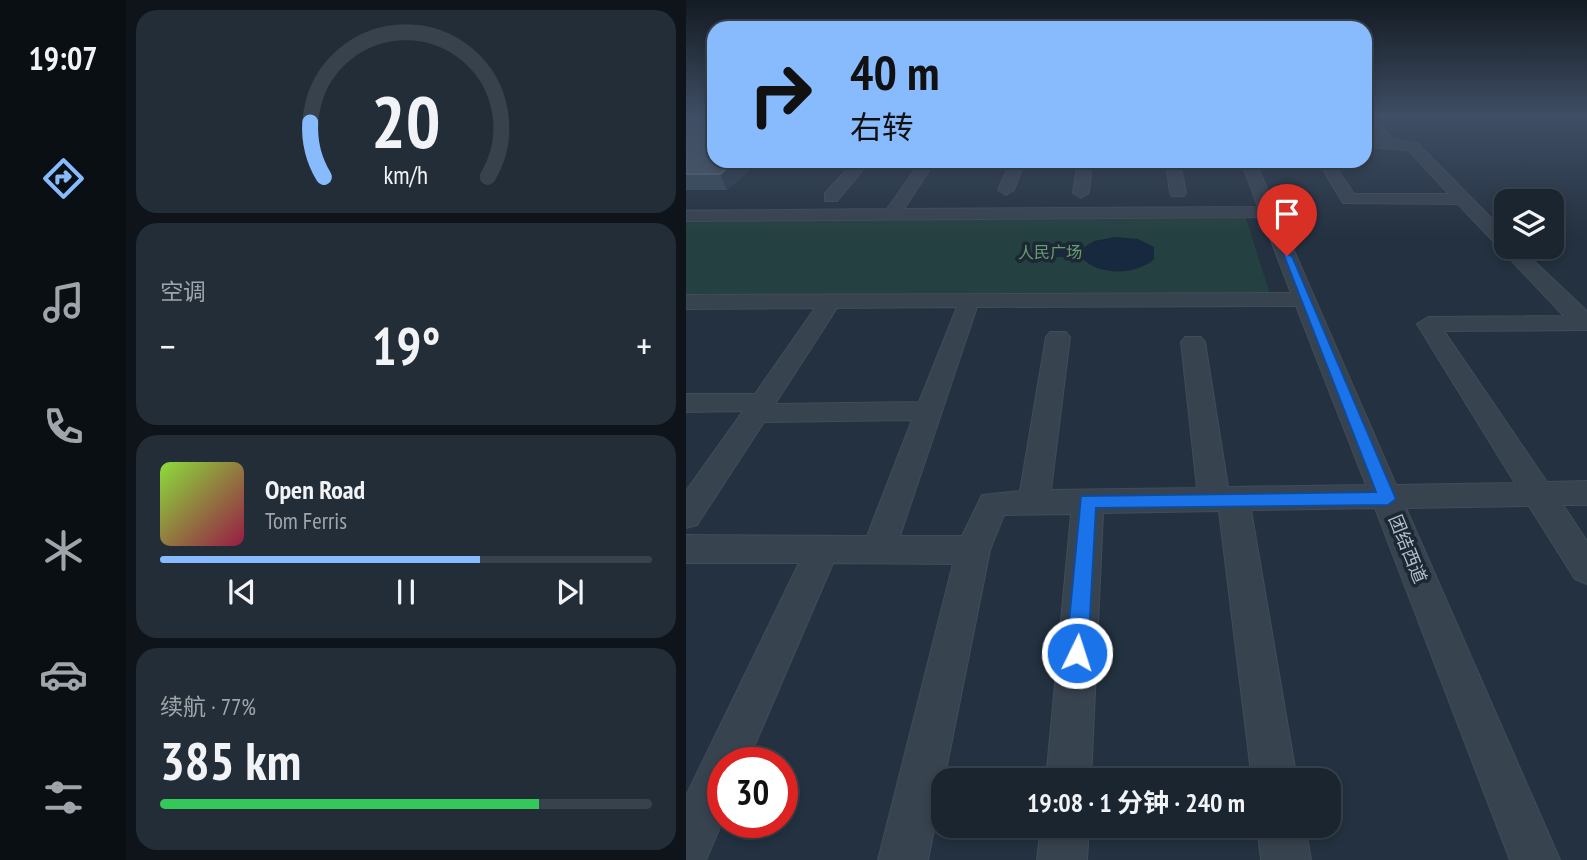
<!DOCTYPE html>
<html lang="zh">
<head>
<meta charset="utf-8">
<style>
	:root { --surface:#1a2530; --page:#232d38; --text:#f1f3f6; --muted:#9fa5ab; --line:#38424c; --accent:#87bbfd }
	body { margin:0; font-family:"PT Sans Narrow","Noto Sans SC",sans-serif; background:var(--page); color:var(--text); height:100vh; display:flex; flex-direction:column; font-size:26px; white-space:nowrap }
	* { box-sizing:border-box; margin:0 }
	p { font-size:23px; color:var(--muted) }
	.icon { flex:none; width:38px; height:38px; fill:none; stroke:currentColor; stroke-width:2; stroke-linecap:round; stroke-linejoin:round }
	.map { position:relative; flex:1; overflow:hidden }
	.panel { display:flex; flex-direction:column; gap:10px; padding:10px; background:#0e141a; width:560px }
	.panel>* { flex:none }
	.top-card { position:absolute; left:21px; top:21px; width:665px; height:147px; border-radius:21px; box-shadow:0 4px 10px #0003,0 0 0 2px var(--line); background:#87bbfd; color:#111; overflow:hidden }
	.controls { position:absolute; left:808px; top:189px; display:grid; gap:14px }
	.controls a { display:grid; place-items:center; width:70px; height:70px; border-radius:14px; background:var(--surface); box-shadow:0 4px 10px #0003,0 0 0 2px var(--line); font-size:35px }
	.speed { position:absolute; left:21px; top:747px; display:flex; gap:14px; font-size:35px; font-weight:700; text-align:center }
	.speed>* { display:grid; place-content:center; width:91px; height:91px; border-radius:50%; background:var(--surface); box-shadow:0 4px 10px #0003,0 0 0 2px var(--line); line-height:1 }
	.speed .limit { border:10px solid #d22; background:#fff; color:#111 }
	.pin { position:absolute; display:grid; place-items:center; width:60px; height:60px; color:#fff; margin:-72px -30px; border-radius:50% 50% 50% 0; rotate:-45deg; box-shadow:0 0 7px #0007 }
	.pin .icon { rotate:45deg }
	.me { position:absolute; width:77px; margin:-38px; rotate:4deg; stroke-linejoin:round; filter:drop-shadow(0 0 5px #0008) }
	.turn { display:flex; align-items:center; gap:24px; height:147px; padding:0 28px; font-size:32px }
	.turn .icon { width:91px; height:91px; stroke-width:2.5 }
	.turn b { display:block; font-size:49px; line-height:60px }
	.big { font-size:52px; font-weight:700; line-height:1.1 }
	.panel .card { flex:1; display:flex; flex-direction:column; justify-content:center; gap:10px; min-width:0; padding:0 24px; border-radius:21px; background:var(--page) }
	.panel .dial { align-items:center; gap:0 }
	.dial svg { height:182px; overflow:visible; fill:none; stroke:var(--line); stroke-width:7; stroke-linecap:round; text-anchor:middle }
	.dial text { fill:var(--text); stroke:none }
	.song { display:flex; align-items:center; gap:21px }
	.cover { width:84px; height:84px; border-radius:10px; background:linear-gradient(135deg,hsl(90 70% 55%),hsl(340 70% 35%)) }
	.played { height:7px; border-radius:4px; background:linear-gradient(90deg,var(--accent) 65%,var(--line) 65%) }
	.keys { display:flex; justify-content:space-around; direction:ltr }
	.heat { display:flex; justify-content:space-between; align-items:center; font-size:38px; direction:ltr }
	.charge { height:10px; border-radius:5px; background:linear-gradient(90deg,#34c759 77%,var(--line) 0) }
	.trip { position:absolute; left:245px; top:768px; width:410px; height:70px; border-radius:21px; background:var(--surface); box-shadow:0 4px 10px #0003,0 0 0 2px var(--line); font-weight:700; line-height:70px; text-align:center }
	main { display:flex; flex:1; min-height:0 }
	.menu { display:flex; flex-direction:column; width:126px; justify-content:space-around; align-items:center; background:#0a0f13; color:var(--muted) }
	.menu .icon { width:49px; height:49px }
	.menu .active { color:var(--accent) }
	.menu b { font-size:32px; color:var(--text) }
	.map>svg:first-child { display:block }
</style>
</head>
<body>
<main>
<nav class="menu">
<b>19:07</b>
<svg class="icon active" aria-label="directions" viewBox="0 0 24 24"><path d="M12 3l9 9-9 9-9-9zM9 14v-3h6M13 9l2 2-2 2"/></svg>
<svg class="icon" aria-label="music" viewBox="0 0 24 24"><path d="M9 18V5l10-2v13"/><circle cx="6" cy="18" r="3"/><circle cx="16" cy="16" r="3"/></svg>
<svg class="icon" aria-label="phone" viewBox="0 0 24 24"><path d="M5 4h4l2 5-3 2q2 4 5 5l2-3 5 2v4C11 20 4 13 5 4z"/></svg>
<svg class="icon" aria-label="climate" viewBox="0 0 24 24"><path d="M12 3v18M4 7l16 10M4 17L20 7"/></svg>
<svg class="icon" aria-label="car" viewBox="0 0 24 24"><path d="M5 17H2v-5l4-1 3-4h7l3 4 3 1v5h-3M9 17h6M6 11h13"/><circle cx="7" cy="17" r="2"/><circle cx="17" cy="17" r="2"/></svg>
<svg class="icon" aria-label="filters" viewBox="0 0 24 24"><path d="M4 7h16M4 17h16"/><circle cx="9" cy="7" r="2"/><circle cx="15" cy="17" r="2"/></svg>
</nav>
<section class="panel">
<div class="card dial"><svg viewBox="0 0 100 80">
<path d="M14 69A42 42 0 1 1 86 69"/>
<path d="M14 69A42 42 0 0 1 8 45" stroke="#87bbfd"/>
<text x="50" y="56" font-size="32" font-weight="700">20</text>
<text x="50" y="72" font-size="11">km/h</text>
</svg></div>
<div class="card"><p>空调</p>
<div class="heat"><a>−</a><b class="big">19°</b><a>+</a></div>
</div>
<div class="card">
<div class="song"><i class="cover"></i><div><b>Open Road</b><p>Tom Ferris</p></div></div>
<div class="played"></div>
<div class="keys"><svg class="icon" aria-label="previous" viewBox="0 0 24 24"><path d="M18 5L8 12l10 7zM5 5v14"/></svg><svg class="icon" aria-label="pause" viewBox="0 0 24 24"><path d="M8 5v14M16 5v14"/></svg><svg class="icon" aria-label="next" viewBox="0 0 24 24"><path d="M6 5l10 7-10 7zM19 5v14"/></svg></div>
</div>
<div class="card"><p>续航 · 77%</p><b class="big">385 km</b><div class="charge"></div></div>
</section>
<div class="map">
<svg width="901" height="860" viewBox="0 0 901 860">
	<rect width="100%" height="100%" fill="#233140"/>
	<path fill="#254041" d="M0,209H557L584,294L0,297Z"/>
	<path fill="#16293f" d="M429,237L452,239L468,247V259C449,276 412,276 395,257H348L350,248H397L408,241Z"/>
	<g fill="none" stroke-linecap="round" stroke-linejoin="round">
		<g stroke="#414c59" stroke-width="2">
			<path id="minor" d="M679,116H685L707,139L732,144L821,234V247H833L901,311V330L758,331L861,482L901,481V505H877L901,541V584L889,579L843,506L720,508L874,860H824L689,508L565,510L611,780H566L533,511L417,513L405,780H360L385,514L318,515L304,550L242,860H192L267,564L147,563L61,763H37V820L20,860H0V796L113,563H0V535L181,536L226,420L78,422L11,525L0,528V491L57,411L0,412V394H69L129,308L0,309V295L605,293L576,217L0,221V211L201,209L235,161H249L218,209L572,207L555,161H569L710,485L829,483L731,324L742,317L878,316L772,204L657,203L632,161H646L668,194H763L722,150L679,147V139H692L679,125ZM610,306L680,485L542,487L519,342L515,337H499L495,342L511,488L365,490L384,337L380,332H364L360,337L334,491L296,495L276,536H214L291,307ZM271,307L233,402L89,404L151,308Z
				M169,161H184L151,201H139V193Z
				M325,161H339L328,190L320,195L312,190Z
				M392,161H406L403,193L395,198L387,193Z
				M480,161H494L500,193L498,196H486L484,193Z
				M355,826H403L401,860H351Z
				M571,826H619L625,860H575Z"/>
		</g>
		<g stroke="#414c59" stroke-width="1">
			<path id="major" d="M0,116H18L0,127Z"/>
		</g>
		<use href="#minor" fill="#384350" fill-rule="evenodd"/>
		<use href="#major" fill="#566270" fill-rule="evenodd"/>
	</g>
	<path fill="#3b4c5c" d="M0,124L75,161L41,190H0Z"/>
	<path fill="#2c3c4c" d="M50,161H75L41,190L34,174Z"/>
	<path fill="#485868" stroke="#596878" stroke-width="2" d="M14,116H28V161H50L34,174H0V124Z"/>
	<linearGradient id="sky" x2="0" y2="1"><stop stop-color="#131b23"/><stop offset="0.49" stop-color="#3f4e64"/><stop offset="1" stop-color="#3f4e64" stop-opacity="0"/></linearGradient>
	<rect width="901" height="237" fill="url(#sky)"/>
	<path fill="#1a73e8" stroke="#114b97" stroke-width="2" d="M597,253L606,256L710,499L702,505L410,508L402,653L399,661L391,664L383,661L380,653L395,496L690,492Z"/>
	<g text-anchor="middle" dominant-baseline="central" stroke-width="7" stroke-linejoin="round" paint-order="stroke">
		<g font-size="16" fill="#6a9d73" stroke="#1d2835">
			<text x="364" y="252">人民广场</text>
		</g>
		<g font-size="18" fill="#b4becb" stroke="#1d2835">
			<text transform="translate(722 549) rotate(68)">团结西道</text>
		</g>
	</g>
</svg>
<div class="controls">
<a><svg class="icon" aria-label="layers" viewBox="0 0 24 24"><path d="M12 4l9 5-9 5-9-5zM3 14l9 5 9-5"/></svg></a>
</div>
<div class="speed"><div class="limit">30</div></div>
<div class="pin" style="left:601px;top:256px;background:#d93025"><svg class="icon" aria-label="arrive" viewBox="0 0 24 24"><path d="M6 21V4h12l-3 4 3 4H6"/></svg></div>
<svg class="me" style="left:391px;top:653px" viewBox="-20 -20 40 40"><circle r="17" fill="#1a73e8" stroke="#fff" stroke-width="3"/><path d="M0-11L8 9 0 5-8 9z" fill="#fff"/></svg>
<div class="trip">19:08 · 1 分钟 · 240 m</div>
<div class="top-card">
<div class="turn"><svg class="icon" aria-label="right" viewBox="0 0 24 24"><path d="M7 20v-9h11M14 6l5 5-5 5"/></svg><div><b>40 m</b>右转</div></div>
</div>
</div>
</main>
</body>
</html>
